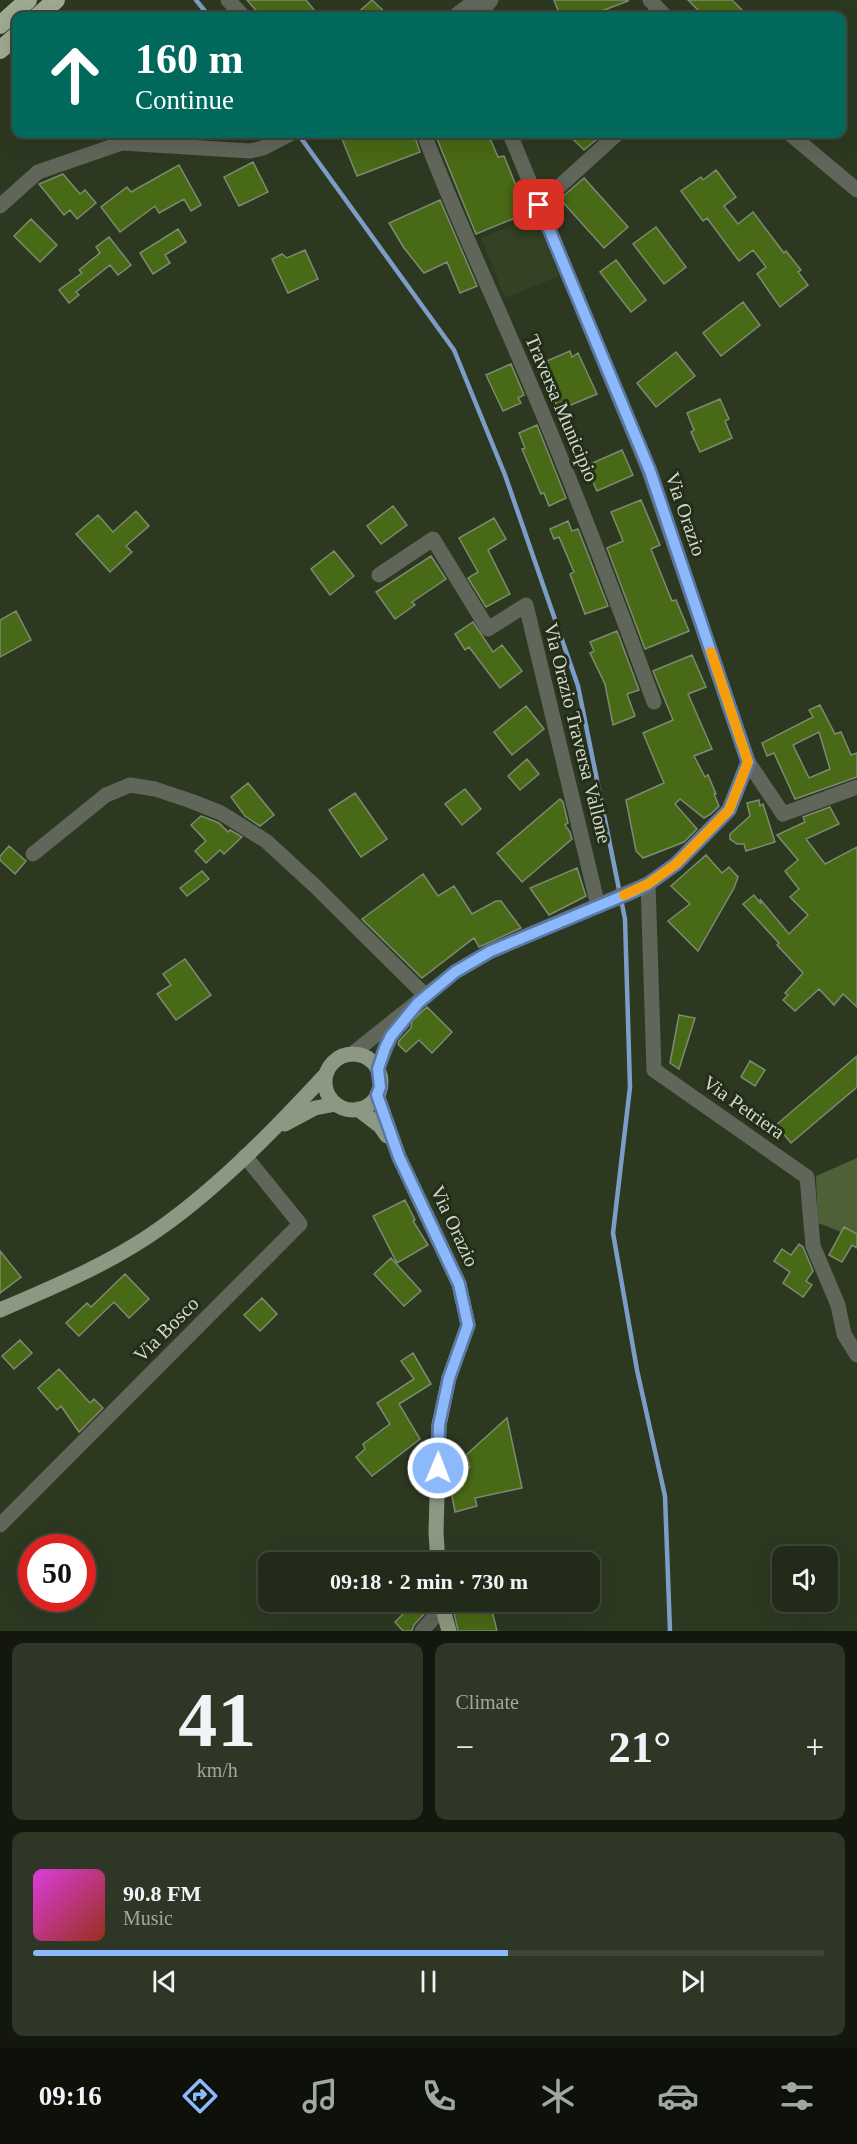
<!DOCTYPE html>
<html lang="en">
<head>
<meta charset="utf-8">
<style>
	:root { --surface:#222a19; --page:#2e3626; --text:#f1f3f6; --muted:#a2a7a2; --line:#3f4638; --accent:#8cb9fc }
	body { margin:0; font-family:Georgia,serif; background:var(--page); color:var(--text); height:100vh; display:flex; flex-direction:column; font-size:22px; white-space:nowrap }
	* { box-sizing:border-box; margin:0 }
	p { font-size:20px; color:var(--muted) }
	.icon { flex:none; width:33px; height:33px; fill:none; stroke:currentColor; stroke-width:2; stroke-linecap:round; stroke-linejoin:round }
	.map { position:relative; height:1631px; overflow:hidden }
	.sheet { display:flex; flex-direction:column; gap:12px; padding:12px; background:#13170e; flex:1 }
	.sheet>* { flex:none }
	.banner { position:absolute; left:12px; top:12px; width:834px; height:126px; border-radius:12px; box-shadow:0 6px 24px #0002,0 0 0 2px var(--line); background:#00695c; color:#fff; overflow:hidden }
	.controls { position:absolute; left:772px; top:1546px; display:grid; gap:12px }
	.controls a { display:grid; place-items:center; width:66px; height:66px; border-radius:12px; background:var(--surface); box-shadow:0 6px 24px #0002,0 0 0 2px var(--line); font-size:30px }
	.speed { position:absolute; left:18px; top:1534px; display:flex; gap:12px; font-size:30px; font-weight:700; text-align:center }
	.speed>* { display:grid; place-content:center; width:78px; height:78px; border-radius:50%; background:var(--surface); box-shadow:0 6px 24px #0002,0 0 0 2px var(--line); line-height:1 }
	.speed .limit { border:9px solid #d22; background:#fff; color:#111 }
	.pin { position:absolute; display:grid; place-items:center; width:51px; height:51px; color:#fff; margin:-26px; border-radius:12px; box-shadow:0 3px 9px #0006 }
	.me { position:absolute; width:66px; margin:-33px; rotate:1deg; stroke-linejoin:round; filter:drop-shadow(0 0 4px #0008) }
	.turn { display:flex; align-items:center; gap:21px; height:126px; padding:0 24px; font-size:27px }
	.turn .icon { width:78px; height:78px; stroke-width:2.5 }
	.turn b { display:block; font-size:42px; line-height:51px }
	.big { font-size:45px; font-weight:700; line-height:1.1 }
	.sheet .card { flex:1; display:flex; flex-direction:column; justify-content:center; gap:9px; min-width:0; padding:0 21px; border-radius:12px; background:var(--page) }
	.sheet .dial { align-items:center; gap:0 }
	.dial b { font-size:78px; line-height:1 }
	.song { display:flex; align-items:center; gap:18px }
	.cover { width:72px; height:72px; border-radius:9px; background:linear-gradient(135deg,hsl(300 70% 55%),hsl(10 70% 35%)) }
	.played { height:6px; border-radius:3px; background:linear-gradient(90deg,var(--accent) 60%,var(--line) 60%) }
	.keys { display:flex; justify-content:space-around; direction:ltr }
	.heat { display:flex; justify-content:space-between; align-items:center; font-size:33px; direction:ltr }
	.sheet .tiles { flex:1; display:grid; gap:12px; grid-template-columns:1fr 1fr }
	.card:last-child { grid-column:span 2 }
	.trip { position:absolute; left:258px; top:1552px; width:342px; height:60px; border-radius:12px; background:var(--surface); box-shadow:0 6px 24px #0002,0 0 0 2px var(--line); font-weight:700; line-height:60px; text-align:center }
	.tabs { display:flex; height:96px; justify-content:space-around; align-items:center; background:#0e110a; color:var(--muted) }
	.tabs .icon { width:42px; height:42px }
	.tabs .selected { color:var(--accent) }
	.tabs b { font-size:27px; color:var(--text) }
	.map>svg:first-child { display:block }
</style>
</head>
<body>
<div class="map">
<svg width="857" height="1631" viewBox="0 0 857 1631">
	<rect width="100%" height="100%" fill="#2d3821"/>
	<path fill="#334124" d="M535,216L559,276L505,298L481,238Z"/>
	<path fill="#4d6136" d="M857,1158V1238L818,1223L816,1176Z"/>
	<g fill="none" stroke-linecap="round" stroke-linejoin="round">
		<path stroke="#7c9dc8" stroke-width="4.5" d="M196,0L209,16
			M298,134L454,350L505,475L578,686L625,919L630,1087L613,1233L637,1370L665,1496L670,1631"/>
	</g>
	<path fill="#486915" stroke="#7e8a71" stroke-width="1.5" fill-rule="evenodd" d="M247,0H306L319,16H261Z
		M372,0L389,16H354Z
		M554,0H628V1L599,12L601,16H560Z
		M688,0H732L748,16H704Z
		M340,134H414L420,152L357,176Z
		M450,134H488L498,157L504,156L527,213L476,234L437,139Z
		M568,134H603L584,150Z
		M253,162L268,192L239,206L224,177Z
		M179,165L201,205L191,211L184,199L159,213L155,206L120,232L101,207L127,187L131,192Z
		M716,170L736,197L724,206L738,224L753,212L784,253L786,251L801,270L798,272L808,285L780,307L757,274L766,267L753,250L739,261L707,218L703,221L681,191L701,177L703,180Z
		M63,174L80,194L85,190L96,203L77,219L70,210L64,215L39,184Z
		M584,178L628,227L604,248L560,199Z
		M440,200L477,286L460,293L447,262L424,273L404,248L389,223Z
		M31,219L57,245L40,262L14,236Z
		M656,227L686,267L664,284L633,244Z
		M178,229L186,242L165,255L170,263L153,274L140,253Z
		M109,237L131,265L118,275L110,265L76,292L79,295L69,303L59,290L82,273L79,270L100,253L96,247Z
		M305,250L318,279L288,293L272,259L282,254L287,258Z
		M616,260L646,300L631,312L600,272Z
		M743,302L760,325L721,356L703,333Z
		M570,351L572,357L578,353L597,394L559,410L546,382L550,380L545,371L549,369L547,361Z
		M676,352L695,376L656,407L637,383Z
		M511,364L524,395L518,398L521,403L503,411L486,375Z
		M720,399L729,419L725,421L732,438L700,452L691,432L694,430L687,413Z
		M537,425L566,498L549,506L544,493L541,494L522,449L525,448L519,433Z
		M622,450L633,475L597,491L586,466Z
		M641,500L660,545L651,549L672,601L676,600L689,631L645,649L607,548L623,541L611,512Z
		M393,506L407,525L381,544L367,526Z
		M136,511L149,526L126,546L132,552L110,572L76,534L98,515L113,532Z
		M494,518L506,539L488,550L510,594L486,607L468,578L478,572L459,538Z
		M568,521L572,531L578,529L608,606L585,614L570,574L574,572L559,537L554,539L550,529Z
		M334,551L354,576L330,595L311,569Z
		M431,556L446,579L412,602L415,605L395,619L376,592Z
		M16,611L31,640L0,657V620Z
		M473,622L493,652L502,645L522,671L500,688L469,647L465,650L455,634Z
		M617,631L639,690L627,694L635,716L613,725L605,684L590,653L594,651L590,642Z
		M692,655L706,687L688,694L712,749L694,756L705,777L708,775L716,794H714L719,806L711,814L704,818L680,799L675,804L697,829L684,842L643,858L636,851L626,800L664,783L643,733L673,720L653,671Z
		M820,705L835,734L841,732L851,755L857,753V777L795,799L774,753L767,756L762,743L813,717L809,710ZM819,732L830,769L809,778L793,745Z
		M526,706L544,729L512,755L494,732Z
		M527,759L539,774L520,790L508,776Z
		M248,783L274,815L260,826L245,816L231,797Z
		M465,789L481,809L462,825L445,804Z
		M355,793L387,839L361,857L329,810Z
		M560,799L563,802L568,823L565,825L570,832L572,839L522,882L497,853Z
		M759,800L760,806L763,804L775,842L746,851L744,844H737L730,839V834L750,816L747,803Z
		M830,807L839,824L806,839L825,864L857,847V1007L843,994L834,1005L819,989L795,1011L783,1000L788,995L785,993L803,973L777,945L779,943L743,904L754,895L761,904L760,899L789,934L808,915L790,897L799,889L785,871L798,860L777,835L805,822L803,817Z
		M201,816L219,823L228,832L230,830L242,837L224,854L220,850L206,863L195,851L206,841L191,825Z
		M9,846L26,861L15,874L0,860V856Z
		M706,855L722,873L729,867L738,877L734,888L698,951L668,921L690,904L671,886Z
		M577,868L586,896L549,915L530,888Z
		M202,871L209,879L187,896L180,888Z
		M423,874L438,896L454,886L472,914L496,901H501L521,928L479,947L474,938L422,978L362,919Z
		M185,959L211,995L176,1020L157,994L171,985L163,974Z
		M427,1007L452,1032L432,1053L419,1040L406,1052L398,1044L399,1041L411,1028L412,1021Z
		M679,1015L695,1018L679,1069L670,1063Z
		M857,1056V1087L791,1143L776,1125Z
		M750,1061L765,1070L755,1086L741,1077Z
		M405,1200L415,1220L413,1221L428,1245L397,1263L373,1216Z
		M844,1227L857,1234V1248L852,1245L842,1262L829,1255Z
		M799,1244L803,1247L813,1271L806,1281L812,1285L803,1297L783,1283L790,1272L774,1261L782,1249L791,1255Z
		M0,1251L21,1277L0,1293Z
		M391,1258L421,1291L404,1306L374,1274Z
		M125,1274L149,1299L129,1318L114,1302L79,1336L66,1323L87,1303L91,1307Z
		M262,1298L277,1314L260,1331L244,1315Z
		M20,1340L32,1353L14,1369L2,1356Z
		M413,1353L431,1384L399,1404L420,1439L372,1476L356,1457L365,1449L363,1444L390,1424L377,1403L414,1379L401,1361Z
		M59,1369L90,1403L94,1399L103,1408L79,1432L61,1406L57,1410L38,1388Z
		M507,1418L522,1488L475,1498L477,1506L455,1512L448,1474L470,1467L466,1455Z
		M415,1602L425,1613L414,1625L412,1631H403L395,1622Z
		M476,1602H490L497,1631H458L453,1608Z"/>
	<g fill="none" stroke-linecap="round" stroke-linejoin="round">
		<path stroke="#61665b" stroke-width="15" d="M228,0L243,16
			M650,0L665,16
			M455,16L476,0
			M478,16L491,0
			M424,134C457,221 498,306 534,393C577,495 616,598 654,702
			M790,134L857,190
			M539,205L617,134
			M0,206L38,172L122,143L250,151L263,148L290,134
			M379,575L433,539L488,629L526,605L598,906
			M748,762L783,814L857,787
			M33,854L106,795L130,785L155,789L191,801L221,813L266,841L315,886L426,996
			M648,884L654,1070L807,1177L813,1246L838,1305L844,1334L857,1355
			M352,1054L455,972L491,951L648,884L676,864L729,810L748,762L649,471L510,134
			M377,1069L391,1036L403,1022
			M0,1525L300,1224L245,1156
			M422,1631L442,1608"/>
		<path stroke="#8d9882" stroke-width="15" d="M325 1082a28 28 0 1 1 56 0a28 28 0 1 1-56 0Z
			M377,1095L399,1157L459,1284L468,1325L449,1378L439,1425L436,1533L438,1563
			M358,1109L380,1126L387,1136
			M285,1124L315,1108L336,1104
			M0,1310C52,1288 113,1262 159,1229C220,1186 276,1128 326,1074
			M441,1602L449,1631"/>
		<path stroke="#9eab91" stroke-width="18" d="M38,16L56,0
			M0,25L28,0
			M0,50L16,36"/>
	</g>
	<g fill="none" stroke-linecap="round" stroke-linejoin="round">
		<g stroke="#5b78a4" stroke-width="15">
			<path id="route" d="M438,1468L439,1425L449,1378L468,1325L459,1284L399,1157L377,1095L380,1087L378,1069L385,1048L391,1036L418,1003L455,972L491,951L632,892L648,884L676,864L729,810L748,762L650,471L539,205"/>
		</g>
		<use href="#route" stroke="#8cb9fc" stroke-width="10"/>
		<path stroke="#f59e0b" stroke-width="10" d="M624,895L648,884L676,864L729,810L748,762L711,652"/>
	</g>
	<g text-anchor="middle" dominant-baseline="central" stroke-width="6" stroke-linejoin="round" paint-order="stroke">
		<g font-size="20" fill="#d3dacc" stroke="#232d18">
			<text transform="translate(562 408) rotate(67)">Traversa Municipio</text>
			<text transform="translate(686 514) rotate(71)">Via Orazio</text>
			<text transform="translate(578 733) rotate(76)">Via Orazio Traversa Vallone</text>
			<text transform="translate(744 1107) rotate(35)">Via Petriera</text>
			<text transform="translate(455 1226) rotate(65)">Via Orazio</text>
			<text transform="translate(166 1329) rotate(-45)">Via Bosco</text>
		</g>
	</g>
</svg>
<div class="controls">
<a><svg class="icon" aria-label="sound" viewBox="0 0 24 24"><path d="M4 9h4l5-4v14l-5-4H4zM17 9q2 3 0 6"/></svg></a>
</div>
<div class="speed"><div class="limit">50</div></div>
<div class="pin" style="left:539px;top:205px;background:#d93025"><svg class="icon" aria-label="arrive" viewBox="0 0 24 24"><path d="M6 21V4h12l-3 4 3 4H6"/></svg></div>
<svg class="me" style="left:438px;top:1468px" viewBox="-20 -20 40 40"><circle r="17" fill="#8cb9fc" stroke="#fff" stroke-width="3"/><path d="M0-11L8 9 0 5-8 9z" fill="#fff"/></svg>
<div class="trip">09:18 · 2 min · 730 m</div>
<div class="banner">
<div class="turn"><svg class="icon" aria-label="ahead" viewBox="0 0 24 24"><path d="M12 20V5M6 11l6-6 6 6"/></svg><div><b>160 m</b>Continue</div></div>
</div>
</div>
<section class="sheet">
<div class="tiles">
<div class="card dial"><b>41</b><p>km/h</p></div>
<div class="card"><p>Climate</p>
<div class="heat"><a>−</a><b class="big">21°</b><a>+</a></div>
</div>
<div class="card">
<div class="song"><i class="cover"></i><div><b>90.8 FM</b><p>Music</p></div></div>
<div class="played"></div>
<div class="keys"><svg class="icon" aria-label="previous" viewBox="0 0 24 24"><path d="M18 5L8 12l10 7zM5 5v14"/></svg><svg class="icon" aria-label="pause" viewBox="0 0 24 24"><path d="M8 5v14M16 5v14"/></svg><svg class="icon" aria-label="next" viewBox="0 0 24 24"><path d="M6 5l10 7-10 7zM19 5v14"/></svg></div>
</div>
</div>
</section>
<nav class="tabs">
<b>09:16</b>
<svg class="icon selected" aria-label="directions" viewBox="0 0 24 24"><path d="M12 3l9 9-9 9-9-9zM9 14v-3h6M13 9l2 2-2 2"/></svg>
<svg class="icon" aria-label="music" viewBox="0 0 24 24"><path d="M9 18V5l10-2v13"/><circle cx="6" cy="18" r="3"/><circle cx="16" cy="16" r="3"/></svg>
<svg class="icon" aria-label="phone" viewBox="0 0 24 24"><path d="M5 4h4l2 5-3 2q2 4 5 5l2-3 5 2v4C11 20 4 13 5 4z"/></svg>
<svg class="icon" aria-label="climate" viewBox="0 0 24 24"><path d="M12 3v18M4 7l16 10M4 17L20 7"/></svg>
<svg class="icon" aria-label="car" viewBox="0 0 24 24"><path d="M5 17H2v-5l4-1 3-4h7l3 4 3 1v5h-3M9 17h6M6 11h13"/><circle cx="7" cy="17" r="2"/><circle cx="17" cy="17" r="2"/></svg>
<svg class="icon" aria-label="filters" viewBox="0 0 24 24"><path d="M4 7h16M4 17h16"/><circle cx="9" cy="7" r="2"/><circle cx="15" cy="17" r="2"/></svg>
</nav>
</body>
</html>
